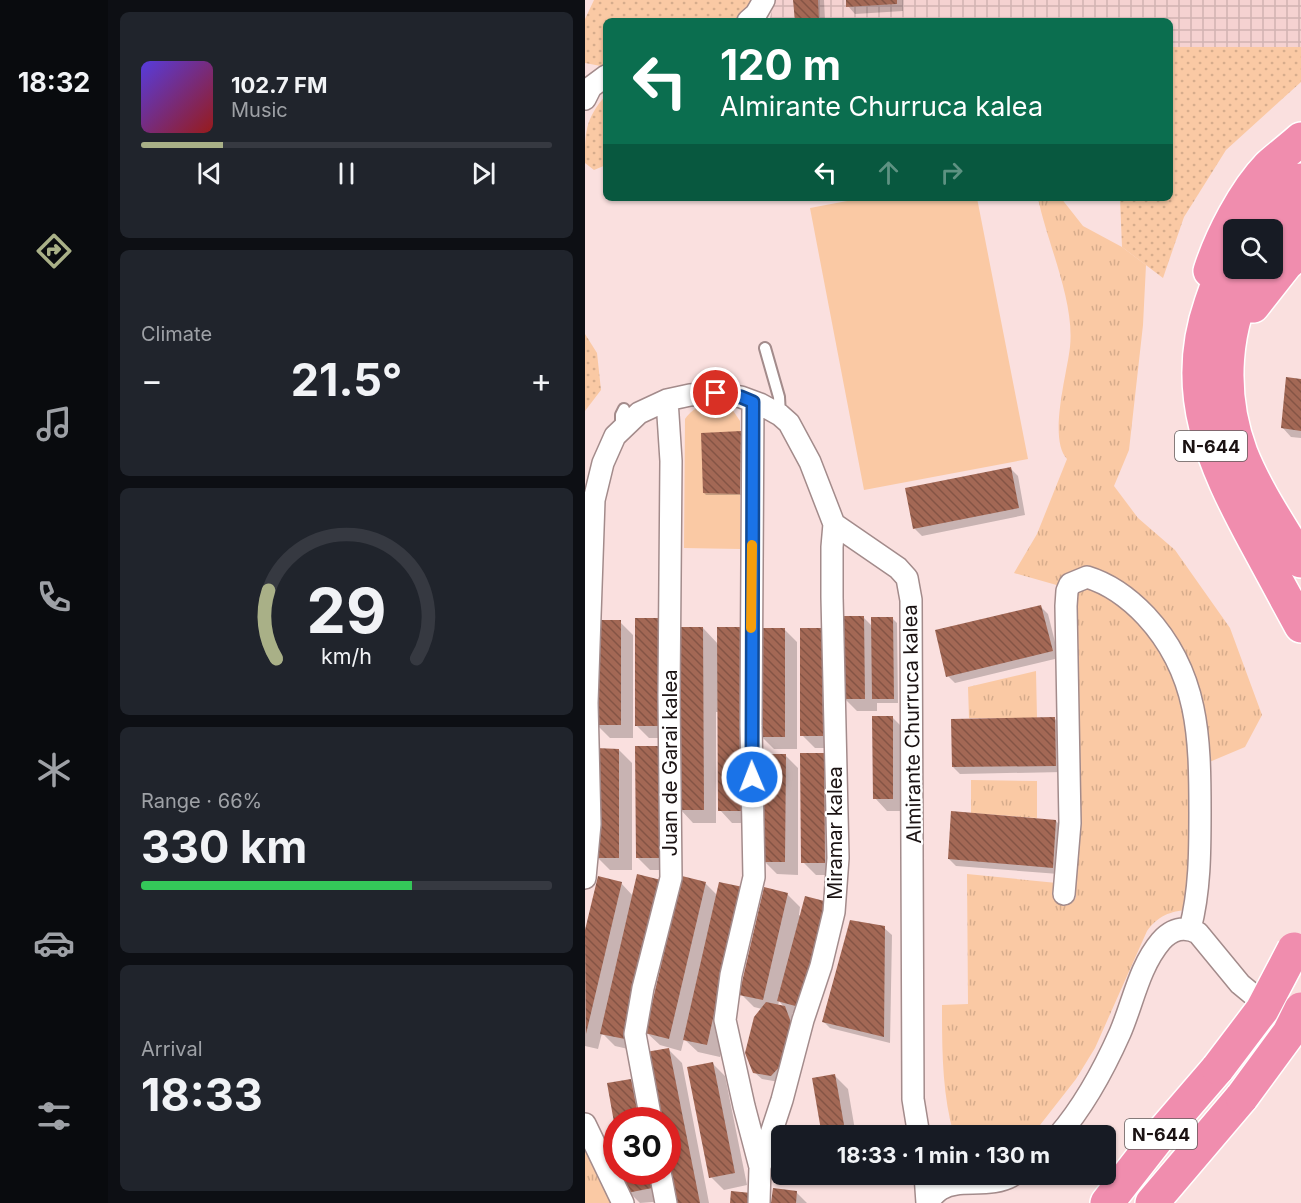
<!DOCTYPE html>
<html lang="en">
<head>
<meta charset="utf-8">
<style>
	:root { --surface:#171b24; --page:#20242c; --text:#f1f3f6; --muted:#9ea1a6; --line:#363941; --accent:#a9b087 }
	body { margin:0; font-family:Inter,sans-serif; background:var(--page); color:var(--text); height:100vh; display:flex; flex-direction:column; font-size:22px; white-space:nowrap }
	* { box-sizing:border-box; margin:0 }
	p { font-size:20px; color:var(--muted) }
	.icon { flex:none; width:33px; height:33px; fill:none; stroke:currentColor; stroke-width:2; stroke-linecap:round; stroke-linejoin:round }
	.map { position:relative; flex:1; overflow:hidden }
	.panel { display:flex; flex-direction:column; gap:12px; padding:12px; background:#0d0f14; width:477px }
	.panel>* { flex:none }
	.top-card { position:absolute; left:18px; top:18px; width:570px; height:183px; border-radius:9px; box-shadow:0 2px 4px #0004; background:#0b6e4f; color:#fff; overflow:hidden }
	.tools { position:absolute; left:638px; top:219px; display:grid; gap:12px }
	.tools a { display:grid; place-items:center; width:60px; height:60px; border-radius:9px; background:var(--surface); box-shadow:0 2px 4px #0004; font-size:30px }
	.speed { position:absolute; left:18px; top:1107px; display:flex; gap:12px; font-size:30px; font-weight:700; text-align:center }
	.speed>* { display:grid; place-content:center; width:78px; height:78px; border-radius:50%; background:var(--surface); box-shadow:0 2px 4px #0004; line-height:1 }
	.speed .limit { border:9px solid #d22; background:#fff; color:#111 }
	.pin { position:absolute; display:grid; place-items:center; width:51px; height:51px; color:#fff; margin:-26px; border:3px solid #fff; border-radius:50%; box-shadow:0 2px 6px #0007 }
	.me { position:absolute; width:66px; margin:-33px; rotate:359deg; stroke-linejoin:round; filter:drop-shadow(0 0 4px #0008) }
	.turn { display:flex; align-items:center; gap:21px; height:126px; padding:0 18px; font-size:27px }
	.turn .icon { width:78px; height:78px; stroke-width:2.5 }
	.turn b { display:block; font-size:42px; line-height:51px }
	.lanes { display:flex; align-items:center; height:57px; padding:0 18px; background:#0003; justify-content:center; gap:30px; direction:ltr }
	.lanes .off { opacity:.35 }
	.big { font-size:45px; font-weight:700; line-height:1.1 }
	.panel .tile { flex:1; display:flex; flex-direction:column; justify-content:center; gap:9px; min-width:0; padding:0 21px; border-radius:9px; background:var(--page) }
	.panel .dial { align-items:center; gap:0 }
	.dial svg { height:156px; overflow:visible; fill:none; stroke:var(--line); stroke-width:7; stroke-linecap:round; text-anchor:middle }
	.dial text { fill:var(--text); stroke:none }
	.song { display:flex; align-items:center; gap:18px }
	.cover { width:72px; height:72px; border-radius:9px; background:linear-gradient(135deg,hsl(250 70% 55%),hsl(0 70% 35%)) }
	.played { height:6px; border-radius:3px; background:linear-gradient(90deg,var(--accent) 20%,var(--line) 20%) }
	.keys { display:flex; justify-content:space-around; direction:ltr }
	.heat { display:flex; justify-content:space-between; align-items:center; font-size:33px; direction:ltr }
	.charge { height:9px; border-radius:4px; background:linear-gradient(90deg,#34c759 66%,var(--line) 0) }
	.trip { position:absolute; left:186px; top:1125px; width:345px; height:60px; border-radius:9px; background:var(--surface); box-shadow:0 2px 4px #0004; font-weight:700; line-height:60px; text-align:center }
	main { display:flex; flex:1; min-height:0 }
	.menu { display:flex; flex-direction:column; width:108px; justify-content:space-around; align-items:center; background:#090b0e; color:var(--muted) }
	.menu .icon { width:42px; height:42px }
	.menu .current { color:var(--accent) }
	.menu b { font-size:27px; color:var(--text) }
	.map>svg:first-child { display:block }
</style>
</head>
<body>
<main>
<nav class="menu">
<b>18:32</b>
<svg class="icon current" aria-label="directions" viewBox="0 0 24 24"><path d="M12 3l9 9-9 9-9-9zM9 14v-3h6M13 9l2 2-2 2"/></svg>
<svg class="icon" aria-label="music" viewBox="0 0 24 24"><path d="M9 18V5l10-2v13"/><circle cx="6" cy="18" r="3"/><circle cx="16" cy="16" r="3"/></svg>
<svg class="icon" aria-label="phone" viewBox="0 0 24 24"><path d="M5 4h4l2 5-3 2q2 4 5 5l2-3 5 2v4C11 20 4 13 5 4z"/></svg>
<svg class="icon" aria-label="climate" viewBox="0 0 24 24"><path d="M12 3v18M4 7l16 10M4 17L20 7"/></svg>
<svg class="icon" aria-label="car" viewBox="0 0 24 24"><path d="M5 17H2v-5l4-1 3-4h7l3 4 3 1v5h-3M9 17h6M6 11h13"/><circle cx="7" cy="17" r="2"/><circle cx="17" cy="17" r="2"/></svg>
<svg class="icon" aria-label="filters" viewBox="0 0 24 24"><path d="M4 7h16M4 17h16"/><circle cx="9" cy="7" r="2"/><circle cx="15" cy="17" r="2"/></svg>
</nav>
<section class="panel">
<div class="tile">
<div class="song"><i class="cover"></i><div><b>102.7 FM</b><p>Music</p></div></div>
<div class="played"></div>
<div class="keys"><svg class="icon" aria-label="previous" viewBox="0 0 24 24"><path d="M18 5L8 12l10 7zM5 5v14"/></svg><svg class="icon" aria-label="pause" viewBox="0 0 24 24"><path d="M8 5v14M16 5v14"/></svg><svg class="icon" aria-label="next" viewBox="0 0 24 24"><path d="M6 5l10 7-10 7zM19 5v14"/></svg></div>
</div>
<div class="tile"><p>Climate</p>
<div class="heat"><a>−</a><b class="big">21.5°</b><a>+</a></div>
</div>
<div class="tile dial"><svg viewBox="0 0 100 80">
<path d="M14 69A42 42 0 1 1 86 69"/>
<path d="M14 69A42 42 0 0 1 10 34" stroke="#a9b087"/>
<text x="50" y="56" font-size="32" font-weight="700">29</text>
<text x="50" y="72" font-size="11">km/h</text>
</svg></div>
<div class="tile"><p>Range · 66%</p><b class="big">330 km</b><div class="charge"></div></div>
<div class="tile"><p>Arrival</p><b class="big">18:33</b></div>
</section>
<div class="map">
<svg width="716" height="1203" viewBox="0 0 716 1203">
	<defs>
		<pattern id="industrial-grid" width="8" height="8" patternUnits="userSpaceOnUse" patternTransform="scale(1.5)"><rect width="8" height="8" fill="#f5d2d1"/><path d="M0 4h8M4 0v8" fill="none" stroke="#d1b3b2"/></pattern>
		<pattern id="grass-tufts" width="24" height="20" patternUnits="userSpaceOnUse" patternTransform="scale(1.5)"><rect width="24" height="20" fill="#fac9a4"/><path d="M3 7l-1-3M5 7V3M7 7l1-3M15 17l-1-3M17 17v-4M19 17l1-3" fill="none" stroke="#d6ac8c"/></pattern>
		<pattern id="garden-dots" width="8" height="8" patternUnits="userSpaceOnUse" patternTransform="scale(1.5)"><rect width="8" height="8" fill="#fac9a4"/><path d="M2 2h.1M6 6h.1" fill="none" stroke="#d6ac8c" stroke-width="1.8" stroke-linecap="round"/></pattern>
		<pattern id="building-back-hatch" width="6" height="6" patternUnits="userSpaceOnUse" patternTransform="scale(1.5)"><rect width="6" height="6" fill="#a36855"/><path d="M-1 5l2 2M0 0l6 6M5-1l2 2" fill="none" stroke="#845445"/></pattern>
	</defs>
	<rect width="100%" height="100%" fill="#fae0df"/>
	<path fill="url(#industrial-grid)" d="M190,0H716V47H585V21H184Z"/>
	<path fill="url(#grass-tufts)" d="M453,198H476L498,226L537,247L561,265L558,325L544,450L529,486L553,518L590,550L645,628L677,715L660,747L622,763L607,674L496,568L489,571L475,586L429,573L452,534L482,459C463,439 482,374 485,347C490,301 462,243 453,198Z
		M503,584L546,612L591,672L607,755L603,910C585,911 573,916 562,931L510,1048L491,1079L448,1134L446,1135H369C357,1094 357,1049 357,1005L383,1004L382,874L472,883L471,902L487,903L491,897L490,886L491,590Z
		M451,671L452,718H384L383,687Z
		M386,780L452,781V818L386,813Z
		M0,1145L27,1203H0Z"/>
	<path fill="#fac9a4" d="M278,198H392L443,459L279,490L225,208Z
		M136,404L147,409L155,421V549L99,548L100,419C110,405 119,405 136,404Z"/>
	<path fill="url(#garden-dots)" d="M9,0H166L158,14L150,21H21V67L0,63V19Z
		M585,47H716V82L641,150L599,217L578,278L537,247L535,198H585Z
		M21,95V165L9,170L0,163C0,132 0,119 21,95Z
		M0,334L12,353L16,390L0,411Z"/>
	<path fill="#0003" fill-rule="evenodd" d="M210,0H239L240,21H211Z
		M262,0H318V11L270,14L263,6Z
		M702,378L716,380V438L706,437L697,427Z
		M155,432L157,434L156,495H121L119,493Z
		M426,469L433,476L440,515L337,536L330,529Z
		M456,607L463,614L474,658L370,683L363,676Z
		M279,618L287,626L307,618L312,623L313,703H292V711H272L259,698Z
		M52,619L87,738H64L51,725Z
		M35,622L48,635V738H25L12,725Z
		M118,628L133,644L155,628L167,641L169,823H147L135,810L134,712H131V823H108L96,810Z
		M199,629L212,642V749H189L176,736Z
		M237,629L250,642V748H230L217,735Z
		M307,717L320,730L321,811H302L290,798Z
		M470,719L477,726L478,772L375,774L368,767Z
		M52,748L87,870H65L52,857Z
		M34,750L47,763V870H25L12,857Z
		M238,754L251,767L252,875H231L218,862Z
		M200,755L213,768V875L192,874L179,861Z
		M471,821L478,828L474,874L371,866L364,859Z
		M14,878L36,883L48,896L52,1051L30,1046L17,1033L13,1049L0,1046V936Z
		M120,883L133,896L170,902L135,1057L113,1052L99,1039L96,1051L75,1045L62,1033Z
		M202,894L215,907L214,915L216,916L227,1019L207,1013L213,1033L194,1082L177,1079L169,1072L177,1009L169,1007L156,994ZM194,1001L200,1008L193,1006Z
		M299,928L307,935L305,1043L245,1028L238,1021Z
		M84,1050L97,1063L124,1203H92L82,1120H76Z
		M127,1063L140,1076L162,1185L139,1190L126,1177Z
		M250,1076L263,1089L271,1136H238Z
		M46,1081L59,1093L64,1120H32V1126L24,1085Z
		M40,1172H73L79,1201L55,1203L44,1192Z
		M248,1174H277L278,1181L258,1184Z
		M212,1193L222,1203H188Z"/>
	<path fill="url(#building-back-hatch)" d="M208,0H233L234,21H210Z
		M261,0H312V4L261,7Z
		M701,377L716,379V431L696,428Z
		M156,431L155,494L118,493L116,433Z
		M426,467L434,508L328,529L320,488Z
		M456,605L468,651L361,677L350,630Z
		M257,616H279L280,699H258Z
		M286,617H308L309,699H287Z
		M50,618H75V726H50Z
		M11,620H36V725H11Z
		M94,627H118L119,810H94Z
		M132,627H155L157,811H133Z
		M174,628H200V737H175Z
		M215,628H237L238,736H215Z
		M287,716H308V799H288Z
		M470,717L471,766L367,767L366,719Z
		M50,746H75V858H51Z
		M11,748L34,749V858H11Z
		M215,753H239L240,863H216Z
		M178,754H201L200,862H178Z
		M366,811L471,820L468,868L363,859Z
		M52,874L76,880L40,1039L15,1034Z
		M13,876L37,882L1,1034L0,930Z
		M97,876L121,882L84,1039L60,1033Z
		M134,882L158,887L122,1045L98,1040Z
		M179,887L203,893L178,1000L154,995Z
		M220,896L243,902L214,1007L192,1001Z
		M265,920L300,926L299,1037L237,1022Z
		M181,1002L200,1006L207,1025L199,1062L186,1076L168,1073L160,1053L169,1017Z
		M84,1048L115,1203H90L82,1163V1120H74L61,1052Z
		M128,1062L150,1173L124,1178L102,1067Z
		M250,1074L261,1136H237L227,1078Z
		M46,1079L54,1120H32L30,1128L22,1083Z
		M38,1172H64L67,1188L42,1193Z
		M188,1188L212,1191L211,1203H186Z
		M146,1191L166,1193L165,1203H145Z"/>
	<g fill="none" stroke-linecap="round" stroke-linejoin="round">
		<g stroke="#a38b8b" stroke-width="14">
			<path id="lane" d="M180,348L194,397L195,415
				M36,429V415L39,409"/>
		</g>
		<g stroke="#a38b8b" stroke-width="24">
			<path id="street" d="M163,21L171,14L179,0
				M0,99L6,87L21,76
				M168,402L166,726L169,877L146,975L140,1020L159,1106L175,1167L174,1203
				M0,878L5,824L2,703L9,500L18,463L30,436L54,413L82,400L105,395L131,393L156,397L175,404L195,415L204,423L225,462L249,524L313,568L322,578L326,600L328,1099L334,1136
				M479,894L485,823L481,606L482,591L485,584L502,577C525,584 544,598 561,616C614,673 615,738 615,812C615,851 615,891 605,929
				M66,1120L50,1034L58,988L86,878L84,696L86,461L82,400
				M0,1124L38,1203
				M473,1136C499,1106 519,1069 535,1033C548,1003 554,967 576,941C587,929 599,926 613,933L655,984L689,1012L716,1023
				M175,1167L197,1100L218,1020L236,966L249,912L253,858L247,597V547L249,524
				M75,1172L81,1203
				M340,1174L342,1203
				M342,1202C346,1198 351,1192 356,1189C375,1177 405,1190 430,1174"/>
		</g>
		<g stroke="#fff" stroke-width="36">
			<path id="highway" d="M663,230L689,201L716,180
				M687,245L716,215
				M648,253C638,268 632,285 626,303C595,392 628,463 670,541C685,569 701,598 716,626
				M671,268C637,323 634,394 656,453C671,491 695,526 716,561
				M625,271C636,237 659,192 684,166C694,157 706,148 716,139
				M668,306L701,264L716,251
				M522,1203L571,1140L633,1068
				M567,1203L657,1097"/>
		</g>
		<use href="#lane" stroke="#fff" stroke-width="10"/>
		<use href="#street" stroke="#fff" stroke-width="21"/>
		<use href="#highway" stroke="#f08dae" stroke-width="33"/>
		<g stroke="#fff" stroke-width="36" stroke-linecap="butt">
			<path id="highway-bridge" d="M633,1068L677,1010L709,949
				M657,1097L704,1033L716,1009"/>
		</g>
		<use href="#highway-bridge" stroke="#f08dae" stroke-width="33"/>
	</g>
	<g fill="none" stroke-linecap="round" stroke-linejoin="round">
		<g stroke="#114b97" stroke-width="15">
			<path id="route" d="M131,393L156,397L168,402L167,777"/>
		</g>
		<use href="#route" stroke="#1a73e8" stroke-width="10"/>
		<path stroke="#f59e0b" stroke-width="10" d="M166,628L167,545"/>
	</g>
	<g text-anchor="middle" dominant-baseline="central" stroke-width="4.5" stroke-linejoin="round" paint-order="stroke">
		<g fill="#fff" stroke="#5f5959" stroke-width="1.5">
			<rect x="590" y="431" width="72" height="30" rx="4.5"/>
			<rect x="540" y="1119" width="72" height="30" rx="4.5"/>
		</g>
		<g font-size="18" font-weight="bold" fill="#1a1212">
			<text x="626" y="446">N-644</text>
			<text x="576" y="1134">N-644</text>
		</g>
		<g font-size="20" fill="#1a1212" stroke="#fff">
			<text transform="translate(327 724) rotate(-91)">Almirante Churruca kalea</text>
			<text transform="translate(85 763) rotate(-90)">Juan de Garai kalea</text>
			<text transform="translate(250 833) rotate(-90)">Miramar kalea</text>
		</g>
	</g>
</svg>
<div class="tools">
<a><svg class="icon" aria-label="search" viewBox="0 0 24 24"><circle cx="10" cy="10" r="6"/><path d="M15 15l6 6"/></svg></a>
</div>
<div class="speed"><div class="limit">30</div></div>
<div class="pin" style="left:131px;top:393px;background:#d93025"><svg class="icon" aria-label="arrive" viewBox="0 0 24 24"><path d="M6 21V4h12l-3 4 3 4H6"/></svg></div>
<svg class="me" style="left:167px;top:777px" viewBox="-20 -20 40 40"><circle r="17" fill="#1a73e8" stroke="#fff" stroke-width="3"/><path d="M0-11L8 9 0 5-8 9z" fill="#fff"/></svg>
<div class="trip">18:33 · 1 min · 130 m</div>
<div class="top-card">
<div class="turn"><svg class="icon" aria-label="left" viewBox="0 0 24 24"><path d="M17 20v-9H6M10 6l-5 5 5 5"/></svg><div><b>120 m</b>Almirante Churruca kalea</div></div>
<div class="lanes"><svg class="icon" aria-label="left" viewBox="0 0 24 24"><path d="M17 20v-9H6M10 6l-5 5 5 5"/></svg><svg class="icon off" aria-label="ahead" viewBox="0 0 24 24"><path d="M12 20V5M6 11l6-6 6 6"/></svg><svg class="icon off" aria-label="right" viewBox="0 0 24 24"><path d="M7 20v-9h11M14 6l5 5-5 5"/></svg></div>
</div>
</div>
</main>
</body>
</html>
